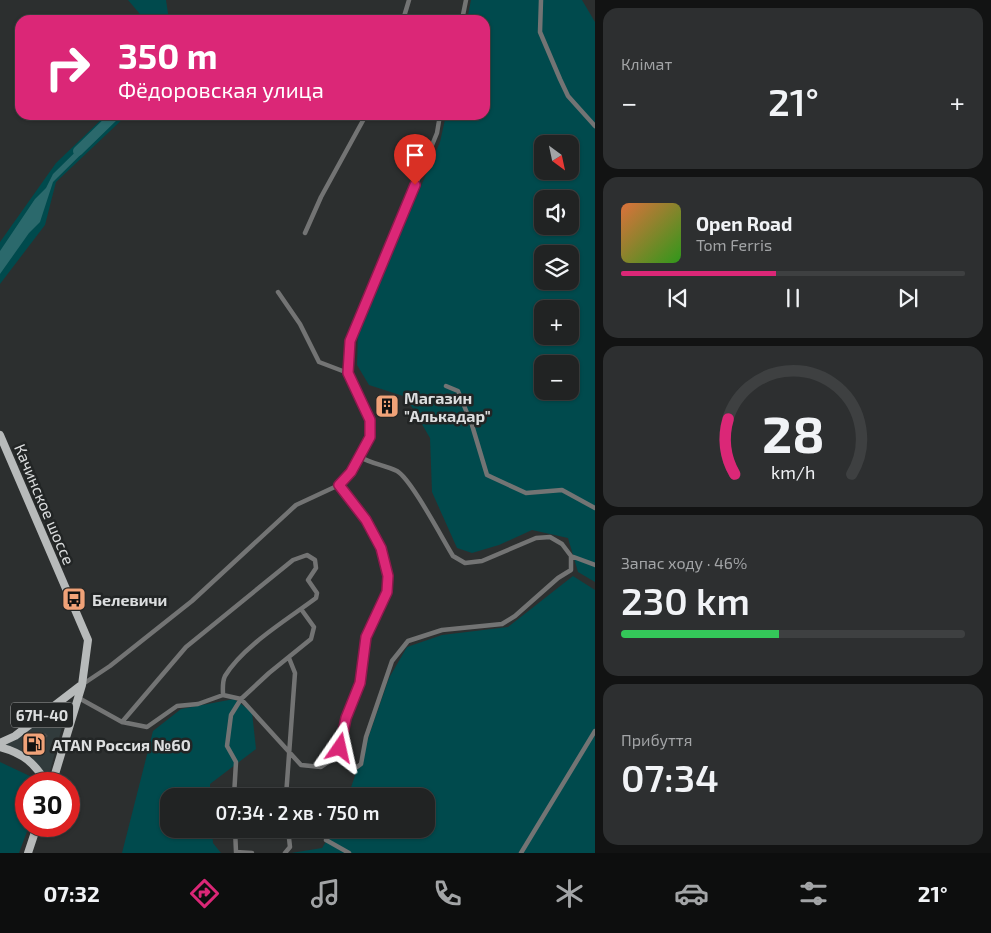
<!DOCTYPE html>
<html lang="uk">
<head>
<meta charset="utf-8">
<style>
	:root { --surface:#212323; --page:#2d2f30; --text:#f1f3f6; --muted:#a2a4a6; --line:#3e4041; --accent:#db2777 }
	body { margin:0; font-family:"Exo 2",sans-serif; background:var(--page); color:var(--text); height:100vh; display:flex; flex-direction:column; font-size:19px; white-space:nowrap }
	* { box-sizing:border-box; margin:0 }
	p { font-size:16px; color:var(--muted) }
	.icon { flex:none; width:28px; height:28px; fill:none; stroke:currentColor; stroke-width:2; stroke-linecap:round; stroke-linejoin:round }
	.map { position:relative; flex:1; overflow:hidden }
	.sheet { display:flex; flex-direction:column; gap:8px; padding:8px; background:#121313; width:396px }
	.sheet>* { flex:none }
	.top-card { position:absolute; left:15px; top:15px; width:475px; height:105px; border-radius:15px; box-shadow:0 1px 4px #0004,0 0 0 1px var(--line); background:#db2777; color:#fff; overflow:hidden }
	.needle { width:32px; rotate:147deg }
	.buttons { position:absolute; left:534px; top:135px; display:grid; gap:10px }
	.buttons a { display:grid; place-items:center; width:45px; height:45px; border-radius:10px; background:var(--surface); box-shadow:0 1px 4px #0004,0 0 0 1px var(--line); font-size:25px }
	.speed { position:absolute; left:15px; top:772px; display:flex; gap:10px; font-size:25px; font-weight:700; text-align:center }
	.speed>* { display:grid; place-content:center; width:65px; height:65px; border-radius:50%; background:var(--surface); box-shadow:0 1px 4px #0004,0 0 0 1px var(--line); line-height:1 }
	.speed .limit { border:8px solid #d22; background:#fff; color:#111 }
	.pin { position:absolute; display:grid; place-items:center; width:42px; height:42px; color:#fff; margin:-51px -21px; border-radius:50% 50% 50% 0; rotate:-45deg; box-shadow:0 0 5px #0007 }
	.pin .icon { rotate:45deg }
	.me { position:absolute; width:55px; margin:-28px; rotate:11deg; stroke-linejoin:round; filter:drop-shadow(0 0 4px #0008) }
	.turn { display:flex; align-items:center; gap:18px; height:105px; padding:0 20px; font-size:22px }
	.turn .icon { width:65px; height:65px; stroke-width:2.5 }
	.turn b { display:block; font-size:35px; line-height:42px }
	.big { font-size:38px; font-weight:600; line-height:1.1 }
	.sheet .widget { flex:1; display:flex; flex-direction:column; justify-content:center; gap:8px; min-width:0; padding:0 18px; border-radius:15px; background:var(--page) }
	.sheet .dial { align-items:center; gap:0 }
	.dial svg { height:130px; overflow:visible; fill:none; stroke:var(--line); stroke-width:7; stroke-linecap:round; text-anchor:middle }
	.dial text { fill:var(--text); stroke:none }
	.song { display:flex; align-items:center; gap:15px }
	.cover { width:60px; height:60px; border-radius:8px; background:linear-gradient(135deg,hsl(20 70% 55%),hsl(110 70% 35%)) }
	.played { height:5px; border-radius:2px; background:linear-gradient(90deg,var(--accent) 45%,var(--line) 45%) }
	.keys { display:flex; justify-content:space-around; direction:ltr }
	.heat { display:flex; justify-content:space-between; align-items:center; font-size:28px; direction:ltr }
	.charge { height:8px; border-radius:4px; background:linear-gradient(90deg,#34c759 46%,var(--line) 0) }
	.trip { position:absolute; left:160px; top:788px; width:275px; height:50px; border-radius:15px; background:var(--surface); box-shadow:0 1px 4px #0004,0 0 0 1px var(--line); font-weight:600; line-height:50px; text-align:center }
	.dock { display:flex; height:80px; justify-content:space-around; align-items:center; background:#0d0e0e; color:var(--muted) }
	.dock .icon { width:35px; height:35px }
	.dock .on { color:var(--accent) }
	.dock b { font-size:22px; color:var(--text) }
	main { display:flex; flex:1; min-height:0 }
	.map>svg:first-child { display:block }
</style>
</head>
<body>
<main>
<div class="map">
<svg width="595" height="853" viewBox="0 0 595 853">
	<rect width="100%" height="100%" fill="#2c2f2f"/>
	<path fill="#313b3c" d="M61,708L67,709L48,778L31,756L6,745Z"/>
	<path fill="#004a4d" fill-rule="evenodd" d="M128,0H166L169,20H145Z
		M471,0H582L595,22V582L578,572L568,538L532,530L499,545L472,553L457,548L432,492L430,438L406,397L369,385L357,365L358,333L440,142L446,115H485V20H467ZM542,144H570V171H542ZM542,199H570V226H542ZM542,254H570V281H542ZM542,309H570V336H542ZM542,364H570V391H542Z
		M106,115H127L56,182L45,225L0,284V242L56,163Z
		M573,576L595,590V853H291L322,848L334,829H426V796H348L389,678L407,647L442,635L508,627Z
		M234,699L252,712L256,749L210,784V796H169V829H212L213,843L221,853H122L153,731L181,709Z
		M0,762L34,778L35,784H26V826H29L19,853H0Z"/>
	<path fill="#2b696c" d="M113,115H121L53,182L40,222L29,233L0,274V251L35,199L46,188L53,174Z"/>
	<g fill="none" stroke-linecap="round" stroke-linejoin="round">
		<path stroke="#2b696c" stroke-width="10" d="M78,151L115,115"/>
	</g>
	<path fill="#484b4b" d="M45,733L48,736L33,748L27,740L36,734L39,738Z"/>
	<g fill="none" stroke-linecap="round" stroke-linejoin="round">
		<path stroke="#737474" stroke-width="4.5" d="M541,0L540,32L560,79L568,96L595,126
			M403,20L409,0
			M462,20L466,0
			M305,233L321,197L366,115
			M278,292L300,324L319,362L348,373
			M446,386L458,391L472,425L487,475L526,493L562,490L595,508
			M360,457C372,464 385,465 397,471C411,479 442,538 453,556L465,563L482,561L536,538L550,537L562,544L571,556L595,565
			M83,684L110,666L192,601L296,505L339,485L351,472L369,437L370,420L348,373L351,341L437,133L440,115
			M77,697L122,722L147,727L177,706L198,704L223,695L241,699L301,765L321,767L334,758L340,748L346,718L360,683L366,637L387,593L388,575L381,548L365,520L339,485
			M122,722L186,647L293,560L307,555L315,560L316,568L308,580L317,593L316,598C288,619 243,646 225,676C222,682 223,689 223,695
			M340,748L349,764L357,767L361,764L366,737L392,661L408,641L442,630L502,624L515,616L558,578L571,570V556
			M234,796L236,762L227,746L231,715L241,699L269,673L311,639L314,627L301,609
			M286,796L295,673L289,658
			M235,829L236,852L252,853
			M326,840L349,853
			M285,853L290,847L288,829
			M521,853L595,731"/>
		<path stroke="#b7baba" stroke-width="8" d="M0,435L88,640L82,685L52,784
			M0,743L15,736L80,686
			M0,747C23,753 35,763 47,784
			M28,853L37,826"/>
	</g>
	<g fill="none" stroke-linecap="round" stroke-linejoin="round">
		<g stroke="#8e194d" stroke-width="12">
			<path id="route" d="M340,748L346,718L360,683L366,637L387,592L388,576L381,548L366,520L339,485L351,472L370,437V420L348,373L350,341L415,185"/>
		</g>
		<use href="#route" stroke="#db2777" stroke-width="9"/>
	</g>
	<defs>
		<g id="building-square" transform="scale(1.25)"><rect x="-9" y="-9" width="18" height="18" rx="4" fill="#f0a278" stroke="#222525"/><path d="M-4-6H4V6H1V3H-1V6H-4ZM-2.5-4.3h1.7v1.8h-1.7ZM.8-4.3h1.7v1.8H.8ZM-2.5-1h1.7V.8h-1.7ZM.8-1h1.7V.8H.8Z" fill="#111"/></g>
		<g id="bus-square" transform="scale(1.25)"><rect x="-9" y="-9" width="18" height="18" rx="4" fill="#f0a278" stroke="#222525"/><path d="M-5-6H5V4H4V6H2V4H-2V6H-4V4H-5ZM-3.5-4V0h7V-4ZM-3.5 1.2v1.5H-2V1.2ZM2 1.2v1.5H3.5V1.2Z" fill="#111"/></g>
		<g id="fuel-square" transform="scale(1.25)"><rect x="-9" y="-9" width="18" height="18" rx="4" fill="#f0a278" stroke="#222525"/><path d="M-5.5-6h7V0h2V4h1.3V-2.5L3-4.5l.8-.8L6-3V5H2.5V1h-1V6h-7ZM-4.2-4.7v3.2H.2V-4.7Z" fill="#111"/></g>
	</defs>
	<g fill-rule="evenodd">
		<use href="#building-square" x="387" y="406"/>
		<use href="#bus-square" x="74" y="599"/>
		<use href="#fuel-square" x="34" y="744"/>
	</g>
	<g text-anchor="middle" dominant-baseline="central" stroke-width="5" stroke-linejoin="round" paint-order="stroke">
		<rect fill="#222525" stroke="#a4a6a7" stroke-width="1" x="11" y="702.5" width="62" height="25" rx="4"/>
		<g font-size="15" font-weight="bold" fill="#dcdedf">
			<text x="42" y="715">67H-40</text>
		</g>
		<g font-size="16" font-weight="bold" fill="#dcdedf" stroke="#222525" text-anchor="start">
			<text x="404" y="397">Магазин<tspan x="404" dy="18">"Алькадар"</tspan></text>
			<text x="92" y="599">Белевичи</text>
			<text x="52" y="744">ATAN Россия №60</text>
		</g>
		<g font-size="16" fill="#dcdedf" stroke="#222525">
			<text transform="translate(45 504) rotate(67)">Качинское шоссе</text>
		</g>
	</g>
</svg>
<div class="buttons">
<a><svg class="needle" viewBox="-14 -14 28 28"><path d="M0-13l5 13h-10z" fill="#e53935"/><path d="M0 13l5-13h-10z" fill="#a2a4a6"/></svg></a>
<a><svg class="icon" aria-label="sound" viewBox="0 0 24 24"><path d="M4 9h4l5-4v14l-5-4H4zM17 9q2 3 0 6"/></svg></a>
<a><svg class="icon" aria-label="layers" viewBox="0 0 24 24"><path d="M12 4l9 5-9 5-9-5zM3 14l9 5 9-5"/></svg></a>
<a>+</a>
<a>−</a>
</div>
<div class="speed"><div class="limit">30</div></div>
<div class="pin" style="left:415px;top:185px;background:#d93025"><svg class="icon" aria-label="arrive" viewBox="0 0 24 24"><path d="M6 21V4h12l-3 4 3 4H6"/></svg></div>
<svg class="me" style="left:340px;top:748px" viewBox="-20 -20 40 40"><path d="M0-17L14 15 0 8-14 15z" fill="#db2777" stroke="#fff" stroke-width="4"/></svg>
<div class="trip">07:34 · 2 хв · 750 m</div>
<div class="top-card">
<div class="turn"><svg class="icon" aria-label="right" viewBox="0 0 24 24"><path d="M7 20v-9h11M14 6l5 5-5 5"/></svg><div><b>350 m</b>Фёдоровская улица</div></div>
</div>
</div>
<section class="sheet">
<div class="widget"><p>Клімат</p>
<div class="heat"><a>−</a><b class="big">21°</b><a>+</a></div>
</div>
<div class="widget">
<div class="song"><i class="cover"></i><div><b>Open Road</b><p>Tom Ferris</p></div></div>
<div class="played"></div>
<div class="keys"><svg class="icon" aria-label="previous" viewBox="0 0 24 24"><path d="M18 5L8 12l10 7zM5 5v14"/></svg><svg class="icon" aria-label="pause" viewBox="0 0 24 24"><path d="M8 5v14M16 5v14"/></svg><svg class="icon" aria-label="next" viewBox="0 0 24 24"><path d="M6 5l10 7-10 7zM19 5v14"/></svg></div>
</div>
<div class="widget dial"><svg viewBox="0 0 100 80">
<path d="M14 69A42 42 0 1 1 86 69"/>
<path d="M14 69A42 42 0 0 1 10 35" stroke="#db2777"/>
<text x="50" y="56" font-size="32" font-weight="700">28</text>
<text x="50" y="72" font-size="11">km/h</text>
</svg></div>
<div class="widget"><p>Запас ходу · 46%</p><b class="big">230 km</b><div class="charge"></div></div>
<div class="widget"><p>Прибуття</p><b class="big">07:34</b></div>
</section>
</main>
<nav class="dock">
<b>07:32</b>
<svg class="icon on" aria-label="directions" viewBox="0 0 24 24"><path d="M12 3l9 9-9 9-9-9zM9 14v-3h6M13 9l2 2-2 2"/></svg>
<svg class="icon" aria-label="music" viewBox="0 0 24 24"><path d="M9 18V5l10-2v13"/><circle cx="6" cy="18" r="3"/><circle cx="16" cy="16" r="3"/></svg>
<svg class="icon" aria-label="phone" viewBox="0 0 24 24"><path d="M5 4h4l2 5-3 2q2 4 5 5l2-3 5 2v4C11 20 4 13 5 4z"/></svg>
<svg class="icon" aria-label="climate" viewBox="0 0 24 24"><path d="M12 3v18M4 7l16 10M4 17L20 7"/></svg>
<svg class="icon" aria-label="car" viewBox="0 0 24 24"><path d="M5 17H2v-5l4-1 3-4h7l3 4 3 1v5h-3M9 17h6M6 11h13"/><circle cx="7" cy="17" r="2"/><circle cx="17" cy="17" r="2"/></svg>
<svg class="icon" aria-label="filters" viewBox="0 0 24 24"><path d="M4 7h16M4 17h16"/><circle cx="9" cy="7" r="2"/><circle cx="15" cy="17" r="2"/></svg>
<b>21°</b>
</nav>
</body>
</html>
